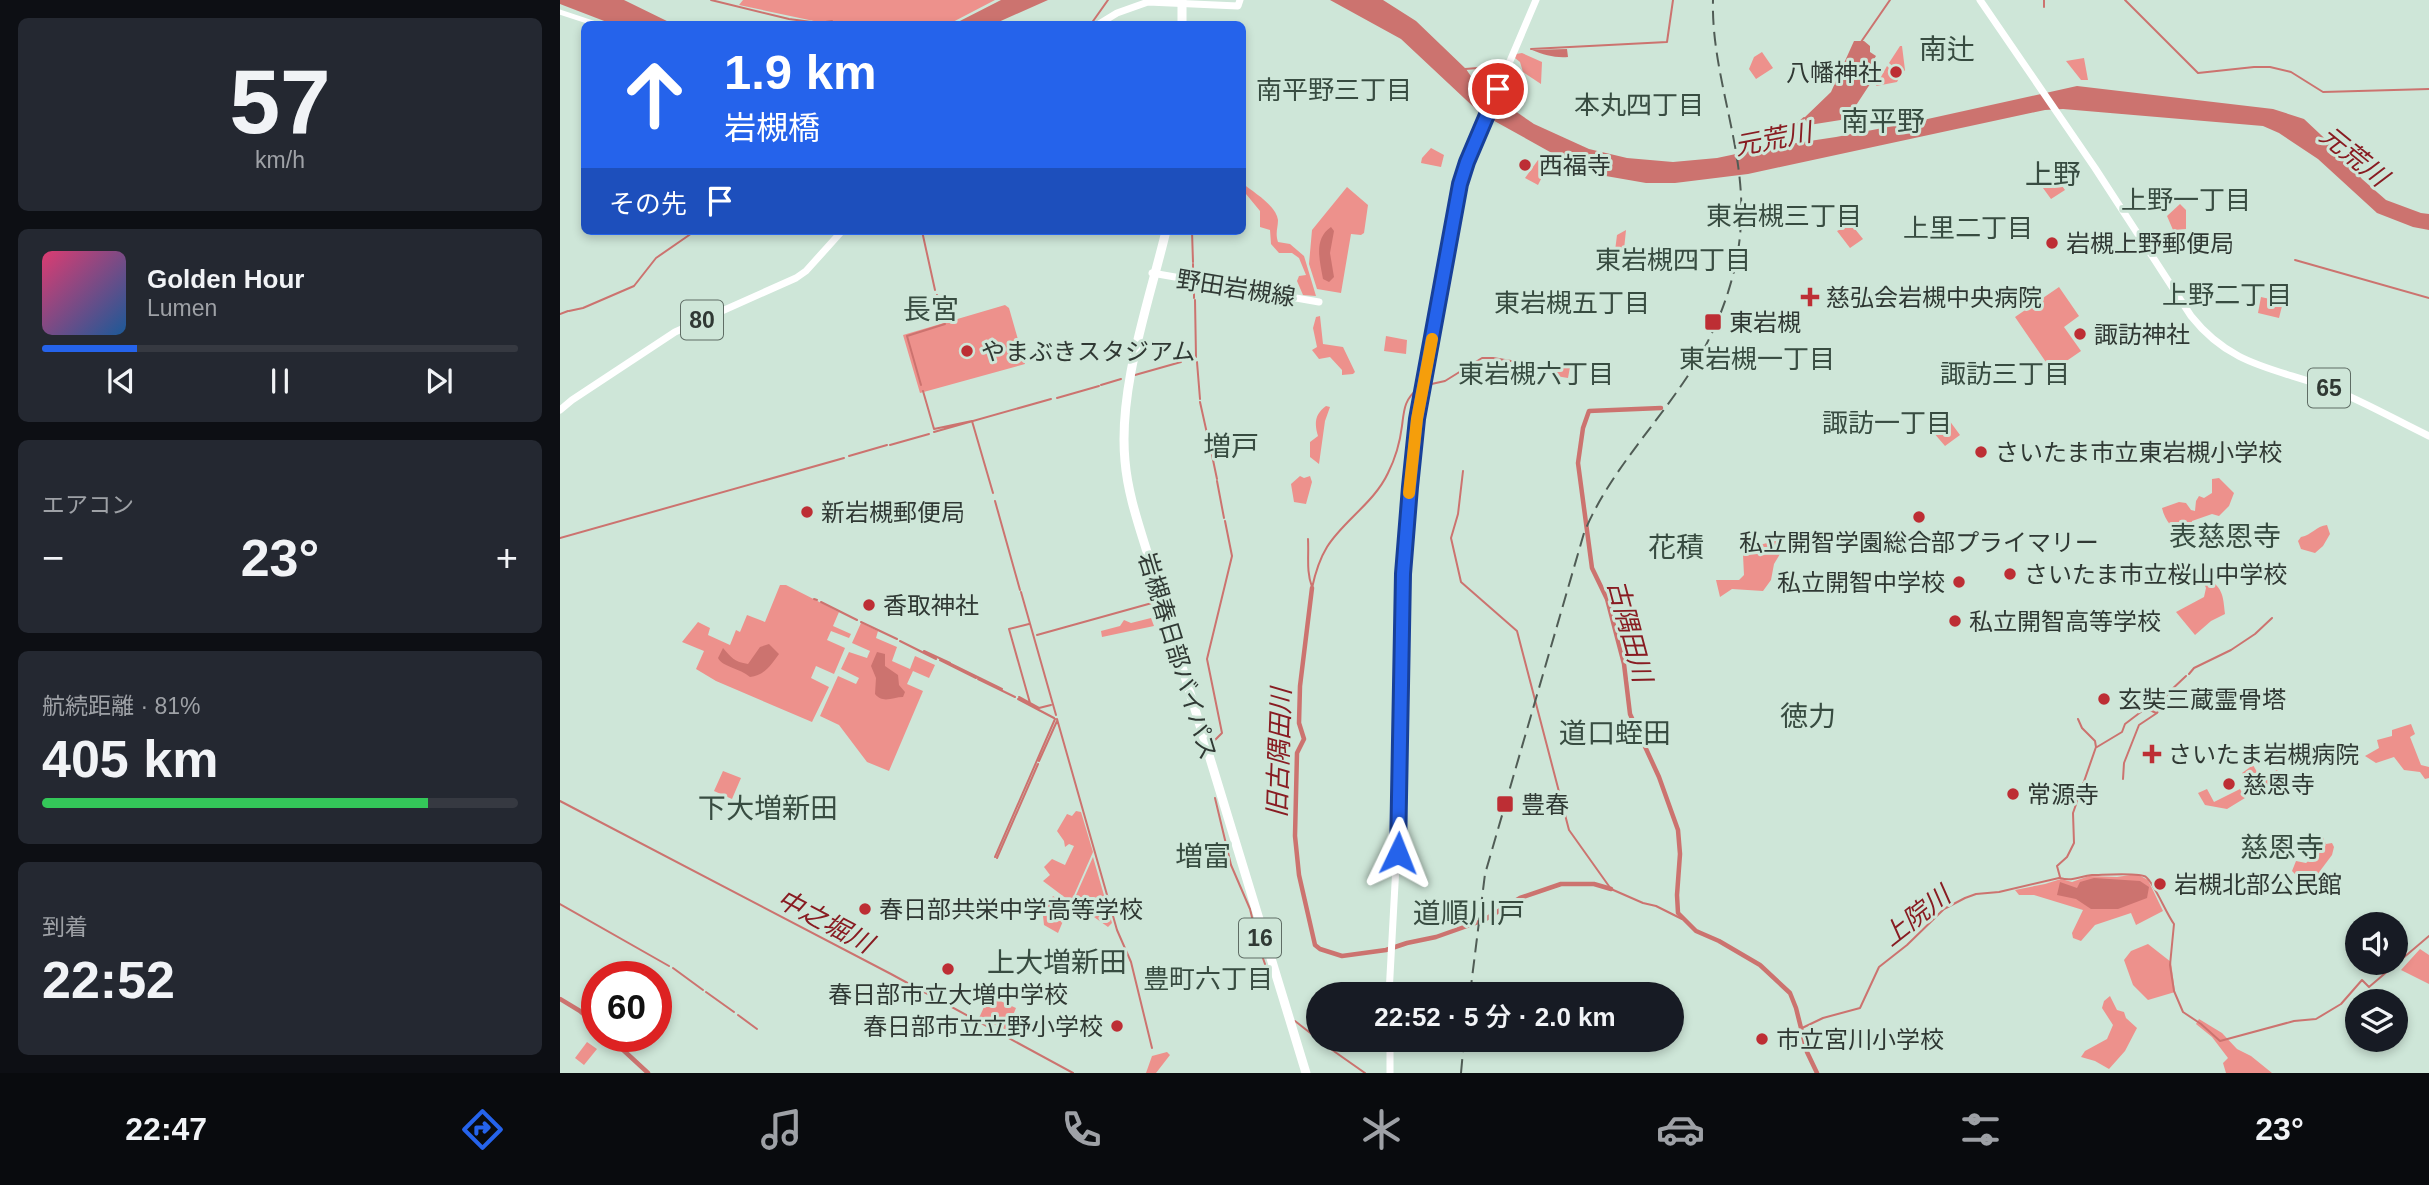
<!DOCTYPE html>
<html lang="ja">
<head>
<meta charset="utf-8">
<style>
	:root { --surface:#171b24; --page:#242831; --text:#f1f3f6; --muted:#9ea1a6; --line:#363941; --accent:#2563eb }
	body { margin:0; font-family:Helvetica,"Noto Sans JP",sans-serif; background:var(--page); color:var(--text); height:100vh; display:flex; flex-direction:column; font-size:26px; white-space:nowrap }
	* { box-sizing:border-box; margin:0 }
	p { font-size:23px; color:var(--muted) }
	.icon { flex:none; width:38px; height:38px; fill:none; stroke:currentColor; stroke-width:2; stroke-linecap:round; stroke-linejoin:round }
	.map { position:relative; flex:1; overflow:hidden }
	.sheet { display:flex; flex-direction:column; gap:18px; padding:18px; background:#0d0f14; width:560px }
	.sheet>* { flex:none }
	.hud { position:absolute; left:21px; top:21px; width:665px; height:214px; border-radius:10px; box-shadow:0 4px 10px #0003; background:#2563eb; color:#fff; overflow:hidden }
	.buttons { position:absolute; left:1785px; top:912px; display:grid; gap:14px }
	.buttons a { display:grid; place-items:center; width:63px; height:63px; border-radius:50%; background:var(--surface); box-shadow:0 4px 10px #0003; font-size:35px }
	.speed { position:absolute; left:21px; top:961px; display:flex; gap:14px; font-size:35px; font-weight:700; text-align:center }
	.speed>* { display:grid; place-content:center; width:91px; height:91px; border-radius:50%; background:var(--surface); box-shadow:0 4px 10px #0003; line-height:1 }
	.speed .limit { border:10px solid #d22; background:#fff; color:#111 }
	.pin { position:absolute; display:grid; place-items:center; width:60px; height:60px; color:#fff; margin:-30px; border:4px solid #fff; border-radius:50%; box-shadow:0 2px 7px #0007 }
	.me { position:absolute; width:77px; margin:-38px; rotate:2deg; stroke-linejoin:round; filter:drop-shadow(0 0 5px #0008) }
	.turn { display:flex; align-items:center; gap:24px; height:147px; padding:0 28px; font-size:32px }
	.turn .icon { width:91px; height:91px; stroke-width:2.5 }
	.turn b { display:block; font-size:49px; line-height:60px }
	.then { display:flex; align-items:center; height:66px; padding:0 28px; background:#0003; gap:14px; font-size:26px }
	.big { font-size:52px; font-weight:600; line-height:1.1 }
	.sheet .tile { flex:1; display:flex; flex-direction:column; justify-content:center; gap:10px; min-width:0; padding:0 24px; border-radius:10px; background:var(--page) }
	.sheet .dial { align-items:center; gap:0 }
	.dial b { font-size:91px; line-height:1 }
	.song { display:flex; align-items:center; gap:21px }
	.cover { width:84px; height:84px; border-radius:10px; background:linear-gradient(135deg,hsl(340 70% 55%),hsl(210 70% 35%)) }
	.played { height:7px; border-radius:4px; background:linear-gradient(90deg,var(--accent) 20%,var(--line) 20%) }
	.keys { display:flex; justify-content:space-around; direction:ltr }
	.heat { display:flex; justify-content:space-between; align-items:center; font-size:38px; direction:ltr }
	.charge { height:10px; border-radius:5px; background:linear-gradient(90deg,#34c759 81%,var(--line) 0) }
	.trip { position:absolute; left:746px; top:982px; width:378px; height:70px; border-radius:35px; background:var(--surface); box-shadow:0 4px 10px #0003; font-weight:600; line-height:70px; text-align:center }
	.tab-bar { display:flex; height:112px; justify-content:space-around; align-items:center; background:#090b0e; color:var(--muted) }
	.tab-bar .icon { width:49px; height:49px }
	.tab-bar .on { color:var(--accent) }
	.tab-bar b { font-size:32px; color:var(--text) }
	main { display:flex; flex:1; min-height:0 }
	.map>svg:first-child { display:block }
</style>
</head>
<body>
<main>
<section class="sheet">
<div class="tile dial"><b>57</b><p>km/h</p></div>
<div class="tile">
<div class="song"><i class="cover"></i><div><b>Golden Hour</b><p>Lumen</p></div></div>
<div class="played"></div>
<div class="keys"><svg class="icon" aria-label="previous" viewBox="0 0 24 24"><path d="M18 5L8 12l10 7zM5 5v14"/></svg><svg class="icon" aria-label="pause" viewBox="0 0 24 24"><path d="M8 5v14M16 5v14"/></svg><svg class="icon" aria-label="next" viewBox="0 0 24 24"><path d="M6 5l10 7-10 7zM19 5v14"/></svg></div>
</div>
<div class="tile"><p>エアコン</p>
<div class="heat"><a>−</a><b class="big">23°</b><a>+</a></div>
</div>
<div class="tile"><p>航続距離 · 81%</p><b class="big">405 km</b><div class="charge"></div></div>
<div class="tile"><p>到着</p><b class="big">22:52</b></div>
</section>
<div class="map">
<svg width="1869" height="1073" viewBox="0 0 1869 1073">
	<rect width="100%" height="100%" fill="#cee6d8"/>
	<path fill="#ed918c" d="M183,0H435L389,24H268L179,5Z
		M1340,46H1342L1345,70L1342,74L1329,63Z
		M1202,52L1213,68L1196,79L1189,69L1194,57Z
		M962,53L982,62L981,84L963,72L960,62L955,58L956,54Z
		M1524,58L1528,80H1521L1506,61Z
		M1327,66L1339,78L1337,82L1316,86Z
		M871,148L884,155L881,167L861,163L862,158Z
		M978,160L988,165L978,185L965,178Z
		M1497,179L1505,190L1491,199L1483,188Z
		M682,183C693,192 716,205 718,220C718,228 715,233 718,242L730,244L744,256L756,296L743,295L737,281L739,276L746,275L739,258L732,253H719L711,244L710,230L700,227V211L686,194H683Z
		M787,187L808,205L804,233L801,235L791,234L781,293L757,289L749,264L752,230Z
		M1620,204L1626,210V229L1613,230L1607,216Z
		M1291,224L1303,239L1290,248L1277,231Z
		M1066,230L1063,259H1054L1057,235Z
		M1499,287L1519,316L1504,327L1521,351L1492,371L1455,317Z
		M1701,297L1723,302L1719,318L1698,313Z
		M445,305L449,308L465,364L360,393L343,335Z
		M760,316L763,344L783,347L795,372L793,374L782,375V370L770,357L759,359L752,350L757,347L753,328L756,317Z
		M826,336L847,340L846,354L824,351Z
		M991,364L1010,367L1008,378L990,375Z
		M766,406L770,407L765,421L759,464L750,457V442L758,436C754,423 755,414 766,406Z
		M1389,420L1400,435L1385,446L1373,432Z
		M740,476L744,478L750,476L752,482L746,504L734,502L731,484Z
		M1659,478L1674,493L1669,506L1659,516L1652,514L1632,521L1631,525L1636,532L1631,541L1625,543V536C1613,530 1605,521 1602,508L1619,502L1626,503L1631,510L1635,511L1636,501L1639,496L1644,498L1652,493V479Z
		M1767,525L1770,534L1763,546L1755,553L1741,549L1738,541L1741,537C1752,535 1756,526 1767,525Z
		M1216,541L1223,549L1214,564L1211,580L1203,591L1172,589L1160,597L1156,580H1179L1184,575L1183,555L1203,544Z
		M1645,577C1663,587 1663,595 1665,614L1651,621L1635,635L1616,612L1644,597L1646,588L1642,579Z
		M220,585H226L279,612L273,626L291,634L289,638L271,631L267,640L285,648L274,674L256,666L251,678L269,687L252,722L156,681L136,669L144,651L122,642L138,622L150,628L148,635L170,645L176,630L180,632L187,615L205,622Z
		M591,618L594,626L542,637L541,631L560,626L564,620L571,623Z
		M301,623L318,631L316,638L337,647L332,661L350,669L355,656L375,665L369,678L353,671L347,684L363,691L329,771L307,762L279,725L260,716L278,676L296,684L299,678L281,669L289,652L307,658L310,651L292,643Z
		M1851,724L1855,734L1850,737L1861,765L1869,767V778L1865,779L1860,772L1844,770L1834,757L1816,763L1805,756L1819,748L1817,740L1832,736V730Z
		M1693,765L1697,772L1708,775L1717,770L1723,779L1713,789L1689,796L1684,788L1688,784L1682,773Z
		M163,771L181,778L172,799L154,791Z
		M1647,789L1654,802L1680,789L1685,798L1667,809L1645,805L1638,793Z
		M516,811L521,812L533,852L511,902L483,881L490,875L484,867L492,859L505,865L514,846L509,844L505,847L504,841L497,831L507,814L512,816Z
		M1762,835L1766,844L1772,843L1774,847L1772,855L1751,883L1741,880L1732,871L1736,861L1746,863L1760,851L1753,838Z
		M533,857L552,923L548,927L513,902Z
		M1577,874L1588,880L1603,911L1576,925L1571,913L1535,925L1521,941L1513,938L1512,933L1523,910L1474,895H1459L1455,890L1485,884L1501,879L1512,882L1529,876L1557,877Z
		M493,896L509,907L498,933L484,925L483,916Z
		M1588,944L1611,962L1615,992L1588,1000L1573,985L1564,960L1571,951Z
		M1860,949L1869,955V984L1841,970Z
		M429,996L456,1008L447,1030L419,1018Z
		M1550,996L1557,1010L1564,1012L1566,1018L1577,1028L1565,1051L1549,1069L1535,1061L1521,1057L1525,1051L1547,1039L1553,1025L1542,1008L1544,1001Z
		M1639,1019L1662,1033L1677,1049L1691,1056L1712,1073H1666L1663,1063L1668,1058L1652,1037L1636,1024Z
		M27,1042L37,1049L24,1065L15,1058Z
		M607,1052L610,1055L596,1073H586L592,1056Z"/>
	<path fill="#cc736f" d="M0,0H64L113,24H52L0,4Z
		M441,0H488L434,24H394Z
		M770,0H823L856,21L906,69L921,91L942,102L974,124L1029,149L1067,158L1113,162L1157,158L1209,147L1276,137L1354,122L1517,86L1713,109L1744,119L1776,149L1802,179L1826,200L1861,213L1869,214V230L1853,227L1817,213L1758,159L1719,133L1703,126L1503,109L1485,110L1188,174L1115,183H1086L1040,175L1008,162L920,113L841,39Z
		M1294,41H1304L1310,46V52L1316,56L1308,69L1316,75L1287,119L1249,125L1244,118L1271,92Z
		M1007,49L1008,57C995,58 984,55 972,50Z
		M771,227L774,231L770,253L774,277L769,282L763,279C760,261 753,239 771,227Z
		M209,644L219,654C212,663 206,675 190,677C180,668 162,667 158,658L163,648C171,657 174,662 188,664L200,647Z
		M317,652L325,654V666L338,675L339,685L345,692L343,697C333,697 323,704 315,694L316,678L311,666Z
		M1534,878L1580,881L1589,887L1587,898L1558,909H1531L1516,899L1497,895L1500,882L1517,888L1520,882Z"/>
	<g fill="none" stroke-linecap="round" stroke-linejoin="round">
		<path stroke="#cc736f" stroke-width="2" d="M151,0L229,19L259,23L272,21
			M1484,0V7
			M1565,0L1638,73L1694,67H1710L1731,72L1763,92L1869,89
			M531,24L548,0
			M1301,42L1330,0
			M971,49L1107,42L1113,0
			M905,69L918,68
			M1212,147L1244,118
			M362,231L375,290
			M632,231L633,262
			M1735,260L1869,298
			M633,264V276
			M634,285V298
			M377,295L384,321
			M635,300L636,357
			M9,311L23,308L74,286L96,258L135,231
			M0,314L8,311
			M637,362L640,399
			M575,375L621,362
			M361,385L347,336L385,324
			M541,385L561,379
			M867,385L885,381L922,358H933L957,362
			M363,391L374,429L412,421L433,493
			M497,398L539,386
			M640,402L648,438
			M374,432L491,399
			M649,441L657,479
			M330,445L369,434
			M289,456L327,445
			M903,471L898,514L891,538L901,582L957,631L1009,830L1051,889L1083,903L1096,906L1122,919
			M657,481L664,518
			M435,501L460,590
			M0,538L284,458
			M748,539C749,556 746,571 752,587
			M752,588C755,574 759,560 767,547C783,521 814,503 828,473C835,459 840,442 842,426C844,411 844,399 858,389
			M461,592L496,715
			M254,599L257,600
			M261,602L297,620
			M301,622L337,639
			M469,624L449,629L470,703
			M477,635L592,603
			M340,641L376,659
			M364,651L390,663
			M380,660L416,678
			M391,664L442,689
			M1629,674L1634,668L1671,650L1695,634L1712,618
			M418,679L455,697
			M459,697L479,708L491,705
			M458,699L494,718
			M497,719L557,930L571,962L592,1048
			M650,745L662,733L647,659L672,556L665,521
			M1537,747L1562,732L1565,724L1586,708L1596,713
			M479,761L497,721
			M1563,779L1564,763L1579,725L1597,713L1608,693L1626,676
			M655,798L671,865L690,909L699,946
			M0,801L331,974L513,1073
			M435,857L495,719
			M437,858L478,764
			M1500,877L1497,866L1507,857L1514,843L1513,813L1536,747L1535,741L1522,728L1518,719
			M1500,878C1513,882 1520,876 1532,875C1542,875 1581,872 1586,877C1594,883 1606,913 1614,924L1610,965L1614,991L1623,1012L1641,1024L1660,1041L1734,1021L1756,1019L1781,1004L1802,980L1809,987L1869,936
			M0,904L109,966
			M700,950L705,964
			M113,968L143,990
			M146,992L174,1012
			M178,1015L197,1029
			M735,1021L758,1039
			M1240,1029L1263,1018L1300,1008L1319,967L1347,945L1384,909L1405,898L1416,894L1439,892L1499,878
			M758,1040L805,1073"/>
		<path stroke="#cc736f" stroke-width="4.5" d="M1101,408L1029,411L1023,428L1018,463L1032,568L1047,599L1064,664L1070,714L1099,777L1118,830L1120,854L1117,895L1118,913L1136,931L1159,941L1200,965L1230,993L1236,1008L1247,1052L1257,1073
			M752,588L740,686L739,723L744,739L737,753L735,836L739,875L755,945L760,949L782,956L826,950L847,943L876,937L924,920L960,898L1001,884H1034L1051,889
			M0,999L20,1011L37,1026
			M48,1036L88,1073"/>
		<path stroke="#fff" stroke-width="5" d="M0,12L36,24"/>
		<path stroke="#fff" stroke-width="7" d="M1420,0L1535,168L1631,316C1673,369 1719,368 1777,391C1808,404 1838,421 1869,436
			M539,24L557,13L588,2L678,6L680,0
			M592,273L759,302
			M0,410L12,400L115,332L236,278L246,271L282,231
			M829,994L840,792L844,553L857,419L900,184L907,162L976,0
			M830,1040V1073"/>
		<path stroke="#fff" stroke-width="9" d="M622,0V24
			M606,231C589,302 558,388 565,461C568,497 581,531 591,565L746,1073"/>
		<path stroke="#505c55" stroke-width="2" stroke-dasharray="14 7" stroke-linecap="butt" d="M910,994L925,874L1024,533C1047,477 1089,433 1123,383C1155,337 1179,278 1181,221C1185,146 1151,74 1153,0
			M901,1073L904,1040"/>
	</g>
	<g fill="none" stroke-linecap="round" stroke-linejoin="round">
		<g stroke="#184099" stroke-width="18">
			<path id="route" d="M838,853L843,574L850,487L857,419L900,184L907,162L938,89"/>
		</g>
		<use href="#route" stroke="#2563eb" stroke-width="12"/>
		<path stroke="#f59e0b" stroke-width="12" d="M849,493L857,419L872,339"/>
	</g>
	<g fill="#bd2e34" stroke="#cee6d8" stroke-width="2.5">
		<circle cx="1336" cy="72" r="7"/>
		<circle cx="965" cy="165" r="7"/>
		<circle cx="1492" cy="243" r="7"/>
		<path d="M1246.5 286.5h7v7h7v7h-7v7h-7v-7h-7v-7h7z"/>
		<rect x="1144" y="313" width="18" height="18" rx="3.5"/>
		<circle cx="1520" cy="334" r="7"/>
		<circle cx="407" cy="351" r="7"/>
		<circle cx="1421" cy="452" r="7"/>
		<circle cx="247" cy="512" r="7"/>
		<circle cx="1359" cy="517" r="7"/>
		<circle cx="1450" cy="574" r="7"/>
		<circle cx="1399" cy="582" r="7"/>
		<circle cx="309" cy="605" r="7"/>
		<circle cx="1395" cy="621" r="7"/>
		<circle cx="1544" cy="699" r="7"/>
		<path d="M1588.5 743.5h7v7h7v7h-7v7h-7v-7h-7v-7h7z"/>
		<circle cx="1669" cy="784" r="7"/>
		<circle cx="1453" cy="794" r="7"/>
		<rect x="936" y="795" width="18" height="18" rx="3.5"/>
		<circle cx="1600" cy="884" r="7"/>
		<circle cx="305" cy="909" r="7"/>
		<circle cx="388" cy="969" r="7"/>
		<circle cx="557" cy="1026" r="7"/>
		<circle cx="1202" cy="1039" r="7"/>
	</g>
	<g text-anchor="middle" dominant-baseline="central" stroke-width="6" stroke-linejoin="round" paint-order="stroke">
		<g fill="#cee6d8" stroke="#5f6d65" stroke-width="2">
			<rect x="121" y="300.5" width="42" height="39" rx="5"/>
			<rect x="1748" y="368.5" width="42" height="39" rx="5"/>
			<rect x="679" y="918.5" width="42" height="39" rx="5"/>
		</g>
		<g font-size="23" font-weight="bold" fill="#303934">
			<text x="142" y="320">80</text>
			<text x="1769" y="388">65</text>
			<text x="700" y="938">16</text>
		</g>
		<g font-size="24" fill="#303934" stroke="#cee6d8" text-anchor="start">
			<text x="1322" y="72" text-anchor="end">八幡神社</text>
			<text x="979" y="165">西福寺</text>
			<text x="1506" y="243">岩槻上野郵便局</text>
			<text x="1266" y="297">慈弘会岩槻中央病院</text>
			<text x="1169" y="322">東岩槻</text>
			<text x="1534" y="334">諏訪神社</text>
			<text x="421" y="351">やまぶきスタジアム</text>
			<text x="1435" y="452">さいたま市立東岩槻小学校</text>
			<text x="261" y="512">新岩槻郵便局</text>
			<text x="1359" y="542" text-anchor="middle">私立開智学園総合部プライマリー</text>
			<text x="1464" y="574">さいたま市立桜山中学校</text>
			<text x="1385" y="582" text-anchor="end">私立開智中学校</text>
			<text x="323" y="605">香取神社</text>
			<text x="1409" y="621">私立開智高等学校</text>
			<text x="1558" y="699">玄奘三蔵霊骨塔</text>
			<text x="1608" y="754">さいたま岩槻病院</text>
			<text x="1683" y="784">慈恩寺</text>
			<text x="1467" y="794">常源寺</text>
			<text x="961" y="804">豊春</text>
			<text x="1614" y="884">岩槻北部公民館</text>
			<text x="319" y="909">春日部共栄中学高等学校</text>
			<text x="388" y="994" text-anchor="middle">春日部市立大増中学校</text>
			<text x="543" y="1026" text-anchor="end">春日部市立立野小学校</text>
			<text x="1216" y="1039">市立宮川小学校</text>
		</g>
		<g font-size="24" fill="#303934" stroke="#cee6d8">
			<text transform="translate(676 288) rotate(9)">野田岩槻線</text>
			<text transform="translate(618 656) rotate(73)">岩槻春日部バイパス</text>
		</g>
		<g font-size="26" fill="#384c41" stroke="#cee6d8">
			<text x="774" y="90">南平野三丁目</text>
			<text x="1079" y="105">本丸四丁目</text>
			<text x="1626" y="200">上野一丁目</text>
			<text x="1224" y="216">東岩槻三丁目</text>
			<text x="1408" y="228">上里二丁目</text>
			<text x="1113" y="260">東岩槻四丁目</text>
			<text x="1667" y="295">上野二丁目</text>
			<text x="1012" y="303">東岩槻五丁目</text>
			<text x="1197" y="359">東岩槻一丁目</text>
			<text x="976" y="374">東岩槻六丁目</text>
			<text x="1445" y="374">諏訪三丁目</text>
			<text x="1327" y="423">諏訪一丁目</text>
			<text x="648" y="979">豊町六丁目</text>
		</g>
		<g font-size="26" font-style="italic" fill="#881c22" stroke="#cee6d8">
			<text transform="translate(1213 139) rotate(-11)">元荒川</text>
			<text transform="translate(1794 156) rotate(39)">元荒川</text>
			<text transform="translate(1070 631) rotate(75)">古隅田川</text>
			<text transform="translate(719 753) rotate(-88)">旧古隅田川</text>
			<text transform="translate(1356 916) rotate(-38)">上院川</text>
			<text transform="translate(265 921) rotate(28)">中之堀川</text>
		</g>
		<g font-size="28" fill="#384c41" stroke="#cee6d8">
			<text x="1387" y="49">南辻</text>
			<text x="1323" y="121">南平野</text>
			<text x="1493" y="174">上野</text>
			<text x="371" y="309">長宮</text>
			<text x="671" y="446">増戸</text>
			<text x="1665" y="536">表慈恩寺</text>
			<text x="1116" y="547">花積</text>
			<text x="1248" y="716">徳力</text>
			<text x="1055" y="733">道口蛭田</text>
			<text x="208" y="808">下大増新田</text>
			<text x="1722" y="847">慈恩寺</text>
			<text x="643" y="856">増富</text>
			<text x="909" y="913">道順川戸</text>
			<text x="497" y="962">上大増新田</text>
		</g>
	</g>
</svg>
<div class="buttons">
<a><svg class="icon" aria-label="sound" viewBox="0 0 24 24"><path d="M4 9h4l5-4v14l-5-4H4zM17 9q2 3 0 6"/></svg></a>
<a><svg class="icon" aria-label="layers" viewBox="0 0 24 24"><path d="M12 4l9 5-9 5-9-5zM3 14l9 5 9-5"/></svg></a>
</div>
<div class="speed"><div class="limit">60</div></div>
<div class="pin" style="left:938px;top:89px;background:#d93025"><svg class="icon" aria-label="arrive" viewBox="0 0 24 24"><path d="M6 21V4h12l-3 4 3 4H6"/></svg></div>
<svg class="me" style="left:838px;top:853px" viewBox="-20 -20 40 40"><path d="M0-17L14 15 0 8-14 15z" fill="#2563eb" stroke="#fff" stroke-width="4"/></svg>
<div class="trip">22:52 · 5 分 · 2.0 km</div>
<div class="hud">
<div class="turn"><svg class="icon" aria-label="ahead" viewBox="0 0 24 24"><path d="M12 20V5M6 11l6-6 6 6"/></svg><div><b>1.9 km</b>岩槻橋</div></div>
<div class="then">その先<svg class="icon" aria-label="arrive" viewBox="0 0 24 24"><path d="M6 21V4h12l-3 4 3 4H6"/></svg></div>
</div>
</div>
</main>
<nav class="tab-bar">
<b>22:47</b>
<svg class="icon on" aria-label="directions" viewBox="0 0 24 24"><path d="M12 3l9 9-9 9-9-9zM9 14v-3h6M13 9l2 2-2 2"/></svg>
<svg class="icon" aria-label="music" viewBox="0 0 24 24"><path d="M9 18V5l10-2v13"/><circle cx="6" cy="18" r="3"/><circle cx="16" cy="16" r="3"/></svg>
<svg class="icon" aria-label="phone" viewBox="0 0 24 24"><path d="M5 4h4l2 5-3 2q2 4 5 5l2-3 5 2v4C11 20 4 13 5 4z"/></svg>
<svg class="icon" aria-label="climate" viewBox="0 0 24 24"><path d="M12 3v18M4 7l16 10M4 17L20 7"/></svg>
<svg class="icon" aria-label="car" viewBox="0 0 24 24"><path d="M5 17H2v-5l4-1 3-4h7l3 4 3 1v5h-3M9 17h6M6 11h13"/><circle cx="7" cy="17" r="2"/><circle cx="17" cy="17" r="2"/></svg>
<svg class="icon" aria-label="filters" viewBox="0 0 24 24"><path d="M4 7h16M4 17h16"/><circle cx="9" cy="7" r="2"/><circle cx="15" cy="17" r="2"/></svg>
<b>23°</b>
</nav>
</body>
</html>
